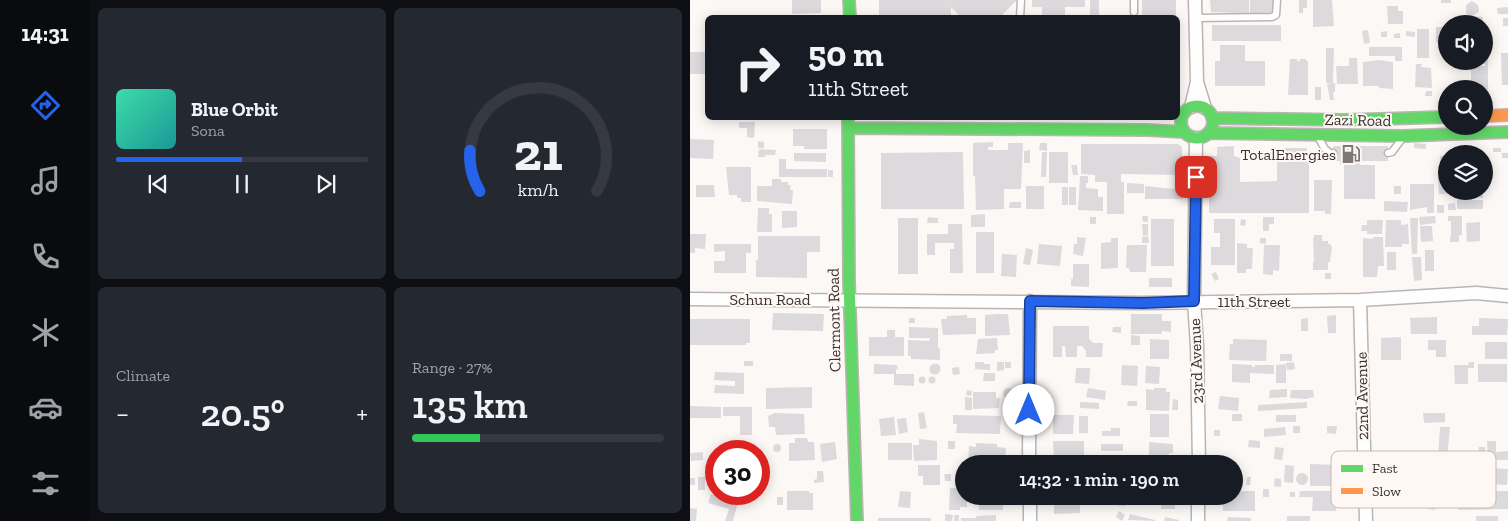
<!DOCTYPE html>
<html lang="en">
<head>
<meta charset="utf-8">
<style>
	:root { --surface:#171b24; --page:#242831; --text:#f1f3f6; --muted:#9ea1a6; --line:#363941; --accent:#2563eb }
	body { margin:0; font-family:"Zilla Slab",serif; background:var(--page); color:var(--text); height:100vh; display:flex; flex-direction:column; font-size:19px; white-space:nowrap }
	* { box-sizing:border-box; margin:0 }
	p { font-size:16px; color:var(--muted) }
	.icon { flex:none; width:28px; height:28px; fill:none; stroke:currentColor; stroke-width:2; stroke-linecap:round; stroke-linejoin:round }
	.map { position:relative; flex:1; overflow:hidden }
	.panel { display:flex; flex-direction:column; gap:8px; padding:8px; background:#0d0f14; width:600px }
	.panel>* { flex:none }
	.guide { position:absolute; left:15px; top:15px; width:475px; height:105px; border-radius:8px; box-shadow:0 2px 12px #0003; background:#171b24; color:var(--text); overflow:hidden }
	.buttons { position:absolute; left:748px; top:15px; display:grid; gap:10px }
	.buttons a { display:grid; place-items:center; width:55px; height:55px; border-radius:50%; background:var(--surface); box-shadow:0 2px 12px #0003; font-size:25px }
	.speed { position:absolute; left:15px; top:440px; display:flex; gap:10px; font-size:25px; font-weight:700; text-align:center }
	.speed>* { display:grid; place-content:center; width:65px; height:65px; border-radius:50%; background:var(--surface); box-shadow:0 2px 12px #0003; line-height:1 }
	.speed .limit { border:8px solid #d22; background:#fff; color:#111 }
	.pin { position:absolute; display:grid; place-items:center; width:42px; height:42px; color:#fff; margin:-21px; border-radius:10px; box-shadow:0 2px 8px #0006 }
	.me { position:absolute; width:55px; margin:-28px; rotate:0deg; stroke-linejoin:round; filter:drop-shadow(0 0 4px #0008) }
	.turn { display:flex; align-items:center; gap:18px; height:105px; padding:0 20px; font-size:22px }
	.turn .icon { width:65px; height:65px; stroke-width:2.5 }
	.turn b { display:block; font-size:35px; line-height:42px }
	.big { font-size:38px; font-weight:600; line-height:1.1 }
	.panel .tile { flex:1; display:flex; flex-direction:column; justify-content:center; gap:8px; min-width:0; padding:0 18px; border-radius:8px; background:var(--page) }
	.panel .dial { align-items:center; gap:0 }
	.dial svg { height:130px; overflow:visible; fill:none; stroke:var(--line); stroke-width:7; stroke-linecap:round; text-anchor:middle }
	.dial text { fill:var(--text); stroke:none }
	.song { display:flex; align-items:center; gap:15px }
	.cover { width:60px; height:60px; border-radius:8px; background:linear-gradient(135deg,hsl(160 70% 55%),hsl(180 70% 35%)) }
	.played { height:5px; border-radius:2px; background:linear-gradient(90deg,var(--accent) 50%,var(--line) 50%) }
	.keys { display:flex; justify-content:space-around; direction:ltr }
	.heat { display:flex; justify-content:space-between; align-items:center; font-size:28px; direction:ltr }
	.charge { height:8px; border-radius:4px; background:linear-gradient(90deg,#34c759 27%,var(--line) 0) }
	.panel .tiles { flex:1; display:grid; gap:8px; grid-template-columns:repeat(2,1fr) }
	.trip { position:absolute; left:265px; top:455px; width:288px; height:50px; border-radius:25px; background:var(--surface); box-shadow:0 2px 12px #0003; font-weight:600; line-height:50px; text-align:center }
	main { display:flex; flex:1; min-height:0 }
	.tabs { display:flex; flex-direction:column; width:90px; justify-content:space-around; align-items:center; background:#090b0e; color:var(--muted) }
	.tabs .icon { width:35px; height:35px }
	.tabs .active { color:var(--accent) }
	.tabs b { font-size:22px; color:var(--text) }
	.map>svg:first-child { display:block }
</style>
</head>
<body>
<main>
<nav class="tabs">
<b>14:31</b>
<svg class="icon active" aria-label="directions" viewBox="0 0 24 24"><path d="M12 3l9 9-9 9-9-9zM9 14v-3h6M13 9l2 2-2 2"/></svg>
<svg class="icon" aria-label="music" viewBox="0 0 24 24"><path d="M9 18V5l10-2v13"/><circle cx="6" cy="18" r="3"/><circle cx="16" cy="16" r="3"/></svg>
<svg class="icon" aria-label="phone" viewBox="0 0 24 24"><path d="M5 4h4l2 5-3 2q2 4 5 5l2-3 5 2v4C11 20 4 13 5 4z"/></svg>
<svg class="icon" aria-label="climate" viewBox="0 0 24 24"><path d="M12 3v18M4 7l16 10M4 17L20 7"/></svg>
<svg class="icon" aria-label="car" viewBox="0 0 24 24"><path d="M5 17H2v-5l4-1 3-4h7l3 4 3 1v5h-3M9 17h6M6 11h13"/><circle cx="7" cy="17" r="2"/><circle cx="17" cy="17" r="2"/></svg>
<svg class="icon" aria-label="filters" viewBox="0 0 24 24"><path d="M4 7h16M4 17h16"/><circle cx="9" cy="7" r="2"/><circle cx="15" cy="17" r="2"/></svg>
</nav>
<section class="panel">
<div class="tiles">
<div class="tile">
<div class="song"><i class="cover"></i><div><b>Blue Orbit</b><p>Sona</p></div></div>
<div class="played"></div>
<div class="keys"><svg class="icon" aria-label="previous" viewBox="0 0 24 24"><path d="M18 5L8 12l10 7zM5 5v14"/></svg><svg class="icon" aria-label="pause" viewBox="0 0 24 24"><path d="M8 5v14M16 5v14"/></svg><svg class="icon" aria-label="next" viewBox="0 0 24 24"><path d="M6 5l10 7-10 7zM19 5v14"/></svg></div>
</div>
<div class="tile dial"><svg viewBox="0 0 100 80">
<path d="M14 69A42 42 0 1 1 86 69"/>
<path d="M14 69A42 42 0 0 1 8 44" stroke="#2563eb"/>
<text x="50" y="56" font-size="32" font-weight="700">21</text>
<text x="50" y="72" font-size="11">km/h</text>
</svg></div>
<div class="tile"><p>Climate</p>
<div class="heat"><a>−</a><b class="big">20.5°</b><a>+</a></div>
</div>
<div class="tile"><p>Range · 27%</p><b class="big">135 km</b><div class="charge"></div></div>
</div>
</section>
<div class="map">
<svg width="818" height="521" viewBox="0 0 818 521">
	<rect width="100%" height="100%" fill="#fcf8f6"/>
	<path fill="#dcdadc" d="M102,0H131V13L102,14Z
		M189,0H327L309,18H274L273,16L271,17L261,7V18H189Z
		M342,0H395V7H375V18H352V7H342Z
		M400,0H409V18H400Z
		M452,0H486V18H452Z
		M520,0H544V13L521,12Z
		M544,0H559V13H544Z
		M560,0H574V8V0H583V13H560Z
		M609,0H617V8H613V13H609Z
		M623,0H642L644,26L623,27Z
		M751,0H761V3H751Z
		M782,1L788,5L789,9V12L782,16L793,17L792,24H773L774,15L779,16L776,13V5Z
		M697,6H708V11H713V24H698Z
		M818,7V14H808L807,8Z
		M813,18H818V26H813Z
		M522,25H591V41H522Z
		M746,27H756V39H754V42H746Z
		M794,27H798V90L781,89V66H795V64H789V61H794Z
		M727,29H739V58H727Z
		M678,30L680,43L674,44L672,31Z
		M697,31V37H691V32Z
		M716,31L725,32V37L716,36Z
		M710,33V38H704V34Z
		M530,45H555V61H575V86H525V61H530Z
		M679,47H712V61H705V56H679Z
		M636,48H644L643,83H636Z
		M0,52H18V74H0Z
		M811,53H818V85H812Z
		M659,58H667L668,84H647L646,66H659Z
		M600,59H607V61H610V59H616V61H618V95H598Z
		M689,60L703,62V89L689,88V86H673V62Z
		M726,64H732L731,67L741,68L742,88L725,87Z
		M642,83H645V92H643L644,100H640L637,84Z
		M625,87H631V100H625Z
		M736,91H742V96H735Z
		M94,118H133V120H94Z
		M49,122H65L64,138L57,137V128H49Z
		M103,129H137V149H114V146H103Z
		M0,139L24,140L23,159L0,158Z
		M68,141L74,142V148H68Z
		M303,142V147H298V150H318V143H333L331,189H314V209L286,210L285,176H283V143Z
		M350,143H357V151L349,150Z
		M724,143L736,144V149L724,148Z
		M391,144H488L492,147V175L431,174V182H434V214H417V182H405V175L391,174Z
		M544,146V156L550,158V182L587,181V157L591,158L592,148H617V156H619V213H519V156H527V147Z
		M643,146H698V161H670V165H685V199H654V165H650V161H642Z
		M803,148H811V152H803Z
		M69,149L86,150L85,155H75V157H68Z
		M340,150V163H334V151Z
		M273,152L274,209H191V153Z
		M352,152H357L356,177H351Z
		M359,152H378V183H359Z
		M104,153H136V162L104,161Z
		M812,153H818V158H812Z
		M750,156H756V191H758V194H749L748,178H750Z
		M89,159H96V169H137V177H89Z
		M381,165H387L388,175H383Z
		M36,167H61V202H51V198H47V195H39Z
		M138,170H143V177H138Z
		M390,176H398V183H396V188L408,189V197H413V211L388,210Z
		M82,179H91V182H98V185H101L100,190H103L102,204L67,201V186H82Z
		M624,180H642L641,214H635V211H624Z
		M437,183L454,184V193H437Z
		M720,184H744V213H737V207L720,210Z
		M6,185H24L25,197H6Z
		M336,186H354V209H336Z
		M455,186L493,190V199H455Z
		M704,186H711V194H704Z
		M372,187H378V205H372Z
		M379,187H386V205H379Z
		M766,191H793V198L766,197Z
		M767,200H793V209H767Z
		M694,201L718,202L717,212L694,211Z
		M320,202H331V208H319Z
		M765,203L766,210H758V204Z
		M747,205H754V213H747Z
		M68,208H79V214H82V232H67Z
		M92,211H107V227L92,228Z
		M295,214V227H281V215Z
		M452,216H458V222H453Z
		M745,216L746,223L730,225L729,217Z
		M758,216H772V235H769V242H760V237H761V221H758Z
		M238,217L248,218V223H237Z
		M400,217H406V224H400Z
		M573,217H584V224H579V231H573Z
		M208,218H228V274H208Z
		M720,218H728L727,254H722Z
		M461,219H484V266H461Z
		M524,219H545V265H521V247H530V233H524Z
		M551,219L556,220L555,226L550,225Z
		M677,220H693L692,234H677V231H671L672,225H677Z
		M696,220H711V225L718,224L719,244H712V247H695Z
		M790,222V241L777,242L776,223Z
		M258,224H272L273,273H260V249H264V243H245V255H237V234H258Z
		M452,224H458V235L453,236Z
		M730,226H742L743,241L731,242Z
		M286,232H304V273H286Z
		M0,234H16L15,249L5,248V253H0Z
		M624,235H632V241H638V244H640L642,247L640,262H638V270H623V262H624L623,238H624Z
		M68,236H130V252H117V278L66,277V260H68Z
		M458,236L459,243H452V237Z
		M387,237L396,238L393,256L383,254L384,244H387Z
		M683,237H693L694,266H688L687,277H673V238L683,239Z
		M421,238H428V268L411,269V243L421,242Z
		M570,238H576V244L570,243Z
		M547,243L557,244V248H563L562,269H556V273H547Z
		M24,244H61V253H56V273H24V261H35V251L24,252Z
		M349,244L372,246L370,266L347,264Z
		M437,245H457L456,272H440L439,268H436Z
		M574,245H590L589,271L583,270V275L573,274Z
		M336,248L343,250L340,265L333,264Z
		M735,250H744V271H735Z
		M697,252H706V270H697Z
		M312,254L327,255L326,277L311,276Z
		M722,257H731L732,280L724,281Z
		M383,264H399V287L381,286V279H383Z
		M526,272L529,279L525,281L521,274Z
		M635,273H641V279H635Z
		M459,278H482V287H459Z
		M83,313L134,314L133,331L82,330Z
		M308,314H318L320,335L295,336V315Z
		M441,314H472V321H481V332L472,331V334H441Z
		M277,315V318H286V334L253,335L251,319H257V316Z
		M646,315V333H638L637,316Z
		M747,317V334H721L720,318Z
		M219,318H225V323H219Z
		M618,318V331H611V319Z
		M789,318L818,319L817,335H782V326H789Z
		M0,319H60V343H56V345H0Z
		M363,326H399V339L403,343H413L412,357H396V351L392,346H387V357H376L375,346H372V357H363Z
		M219,327L248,328V348L250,349V360L221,359V356H218V340L239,341L240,338H219Z
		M423,327H431V333L422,332Z
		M197,330H205V337H214V356H179V337H197Z
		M441,335L450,336V345H441Z
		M711,337V360H691V338Z
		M307,338L308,350H305V353L286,354L288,339Z
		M460,339L479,340V359H460Z
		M543,339L577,340L576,361L539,360L540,344H543Z
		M738,340H756V357H746V350H738Z
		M795,342H817V359H795Z
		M590,354H602V361H596V359L595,361H590Z
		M54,361H63V366H54Z
		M285,362H294V364H300V370L285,369Z
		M307,362H314V370L307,371Z
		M315,362H321V368H315Z
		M604,362L605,369L597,370L596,363Z
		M779,362H784V368H778V384H765L764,365H778Z
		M239.5 369a5.5 5.5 0 1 1 11 0a5.5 5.5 0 1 1-11 0Z
		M184,364L207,365L208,370L206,369V374H184Z
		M542,364L562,365V367H565V365H584V374L560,373V383L542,382Z
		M596,364V383H586V365Z
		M788,364H817V382H788Z
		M432,365L448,366L447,386L431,385Z
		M456,366L470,367L469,384L455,383Z
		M269,367L270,374L263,375L262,368Z
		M386,368H400L399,384L385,383Z
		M25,372L54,373V394L24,393L25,385L45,386V381L24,380Z
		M294,373H305V381H293Z
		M204,374H224V386L204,385Z
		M228.5 380a3.5 3.5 0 1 1 7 0a3.5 3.5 0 1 1-7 0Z
		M238.5 380a3.5 3.5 0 1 1 7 0a3.5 3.5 0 1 1-7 0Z
		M122,387V408L76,409V388Z
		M313 393a5 5 0 1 1 10 0a5 5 0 1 1-10 0Z
		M398,388L416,391L415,400L396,397Z
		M464,388H476V392H480L479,411L456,410V389L464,390Z
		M597,389V397L579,398L580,390Z
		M277,390L282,391L281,396L276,395Z
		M601,390H623L624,397L616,399L600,398Z
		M283,392H306V398H310L309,408L283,409Z
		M530,396L549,398L548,411L528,409Z
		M275,397L282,398V410H275Z
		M483,399L488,400V410H482Z
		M438,401H447V406H437Z
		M390,402L409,403V409L390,408Z
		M617,402V408L568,411V405Z
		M0,406L31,407V418H0Z
		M33,407H62V435H50V416H33Z
		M234,412L237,428L230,429L228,413Z
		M85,413L114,414L115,434L86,435L85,427H79L78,416Z
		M733,413H755V422L734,423Z
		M460,414H479V437H460Z
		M542,414H552V421H542Z
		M263,415L311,416L310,434L266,433L267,424H263Z
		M363,415H384L383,434H363Z
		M586,415H606V422H586Z
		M389,416H398V433H389Z
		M204,417L206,435L191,436L189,419Z
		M216,418L218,432L209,434L207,419Z
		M603,426H610V433H603Z
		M637,426H647L646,434L637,433Z
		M595,427L596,435L574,437V429Z
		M750,427H760L757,459L748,458Z
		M421,428H430V436H412V431H421Z
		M524,430H530V436H524Z
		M105,438H117L118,442H124L125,460L99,461V443H105Z
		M229,439L247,441V460L224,461L223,445H229Z
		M559,440L570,441V448L558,447Z
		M258,441H265V449H258Z
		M363,441H394V460H364Z
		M797,441H806V452L818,451V460H798Z
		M145,442L147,459L132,462L130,444Z
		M459,442L483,444V453H479L478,460L459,459Z
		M198,443H222V460H198Z
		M286,443L307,444V447L316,448L315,464H286V462H278L279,446L286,447Z
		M83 448a4 4 0 1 1 8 0a4 4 0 1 1-8 0Z
		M411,444H433V451H411Z
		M585,447L594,448L592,460L584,459Z
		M789,447H795V453H788Z
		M13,452V460L1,461L0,453Z
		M620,464L647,465L648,486H620Z
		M228,465H250V485H233V476H228Z
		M595,465L604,466L603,483L594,482Z
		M790,468L818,469L817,485L795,484V476H790Z
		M127,471H133L134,482L124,483V480L127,479Z
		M606 479a6 6 0 1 1 12 0a6 6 0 1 1-12 0Z
		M254,474H261V481H255Z
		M8,477H15V490H8Z
		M557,477H561L560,485H556Z
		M0,478H5V485H0Z
		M585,478L591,479V487L584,486Z
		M260,488H274V496H277V507H270V510H259Z
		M573,489H579V497H573Z
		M97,491H119V493H123V510H97Z
		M210,491L221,492L220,508L208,507Z
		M544,491H565V511H533V501H530V496H544Z
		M610,491H648L646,511H622L623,497H609Z
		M775,491H818V509L768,510V499H775Z
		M600,492H605V497H600Z
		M21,494L48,502L43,521H35L39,509L18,503Z
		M285,496H310V501L313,502V510H289V505H292V500H285Z
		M364,496H390V513L364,514Z
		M425,496H436L435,506L424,505Z
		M471,496H485V509H471Z
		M87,497H93V505H87Z
		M738,502L746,503L745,510L738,509Z
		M0,508L7,509L6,521H0Z
		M429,511L435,515L432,521L426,517Z
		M255,514L263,515L262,521H255Z
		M440,514L465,520V521L438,520Z
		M264,515H269V521H264Z
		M306,515V521H271V518H286V516Z
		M597,516H620V521H597Z
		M786,516H808V521H786Z
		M475,517L489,520V521H474Z
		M538,517L561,518V521H537Z
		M188,518H241V521H188Z"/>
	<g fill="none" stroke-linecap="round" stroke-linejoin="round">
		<g stroke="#bab5b3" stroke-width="9">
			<path id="lane" d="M444,12V0
				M330,18L331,0
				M505,18L582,17L586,15L587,0
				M628,137L635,149L641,154L643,153
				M698,153L702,152L711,140"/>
		</g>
		<g stroke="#bab5b3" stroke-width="15">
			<path id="street" d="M507,82L515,108
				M501,107L507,82L505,0
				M506,138L504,301L507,346L509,464
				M0,299L453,303L670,300L786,293L818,296
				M670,300L676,521
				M339,464L340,301
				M340,496V521
				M508,521V496"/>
		</g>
		<g stroke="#bab5b3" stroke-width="14">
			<path id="fast" d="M159,0L160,18
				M491 122a16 16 0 1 1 32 0a16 16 0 1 1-32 0Z
				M158,118L159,282L167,521
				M522,118L655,120L756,117
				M158,128L458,130L494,132
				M518,133L713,136L818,132"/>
		</g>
		<g stroke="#bab5b3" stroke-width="14">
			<path id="slow" d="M794,116L818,115"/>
		</g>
		<use href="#lane" stroke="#fffefe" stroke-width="6"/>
		<use href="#street" stroke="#fffefe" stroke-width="12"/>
		<use href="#fast" stroke="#63d668" stroke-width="11"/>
		<use href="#slow" stroke="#ff974d" stroke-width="11"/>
	</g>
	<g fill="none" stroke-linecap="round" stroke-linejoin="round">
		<g stroke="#184099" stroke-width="12">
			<path id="route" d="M339,410L340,301L453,303L504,301L506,177"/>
		</g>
		<use href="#route" stroke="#2563eb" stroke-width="9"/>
	</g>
	<defs>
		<g id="fuel-bare" transform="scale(1.5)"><path d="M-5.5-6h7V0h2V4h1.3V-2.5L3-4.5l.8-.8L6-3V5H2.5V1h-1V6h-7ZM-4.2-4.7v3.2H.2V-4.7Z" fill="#7d7775" stroke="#fef7f4" stroke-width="2.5" paint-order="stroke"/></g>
	</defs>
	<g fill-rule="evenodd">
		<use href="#fuel-bare" x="661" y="154"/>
	</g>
	<g text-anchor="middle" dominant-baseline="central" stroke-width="4" stroke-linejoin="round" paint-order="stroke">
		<g font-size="16" fill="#39322f" stroke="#fef7f4">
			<text transform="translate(668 120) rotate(1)">Zazi Road</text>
			<text x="80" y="299">Schun Road</text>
			<text x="564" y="301">11th Street</text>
			<text transform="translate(144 320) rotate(-91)">Clermont Road</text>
			<text transform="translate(506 361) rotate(-92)">23rd Avenue</text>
			<text transform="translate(672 396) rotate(-91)">22nd Avenue</text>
		</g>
		<g font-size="16" fill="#39322f" stroke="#fef7f4" text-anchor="end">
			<text x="646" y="154">TotalEnergies</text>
		</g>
	</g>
	<rect x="641" y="451" width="165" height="57" rx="8" fill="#fef7f4" stroke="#c3bcb9" stroke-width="1"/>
	<rect x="651" y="465" width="22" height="7" fill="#63d668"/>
	<rect x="651" y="488" width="22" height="6" fill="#ff974d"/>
	<g font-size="14" fill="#39322f">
		<text x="682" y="473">Fast</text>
		<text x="682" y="496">Slow</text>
	</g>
</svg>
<div class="buttons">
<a><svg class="icon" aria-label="sound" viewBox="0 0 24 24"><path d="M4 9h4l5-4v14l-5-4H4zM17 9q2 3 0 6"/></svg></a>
<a><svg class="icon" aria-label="search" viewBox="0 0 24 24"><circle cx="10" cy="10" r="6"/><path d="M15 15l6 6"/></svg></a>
<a><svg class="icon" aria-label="layers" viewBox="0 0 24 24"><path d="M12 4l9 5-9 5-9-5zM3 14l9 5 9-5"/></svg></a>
</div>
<div class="speed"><div class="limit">30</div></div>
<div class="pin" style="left:506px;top:177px;background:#d93025"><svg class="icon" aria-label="arrive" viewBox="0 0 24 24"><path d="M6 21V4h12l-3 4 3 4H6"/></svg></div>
<svg class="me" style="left:339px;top:410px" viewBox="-20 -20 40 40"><circle r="19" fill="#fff"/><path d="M0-13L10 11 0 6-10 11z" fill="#2563eb"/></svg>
<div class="trip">14:32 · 1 min · 190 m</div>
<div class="guide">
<div class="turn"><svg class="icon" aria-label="right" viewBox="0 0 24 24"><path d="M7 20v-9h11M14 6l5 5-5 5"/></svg><div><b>50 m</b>11th Street</div></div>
</div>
</div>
</main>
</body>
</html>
